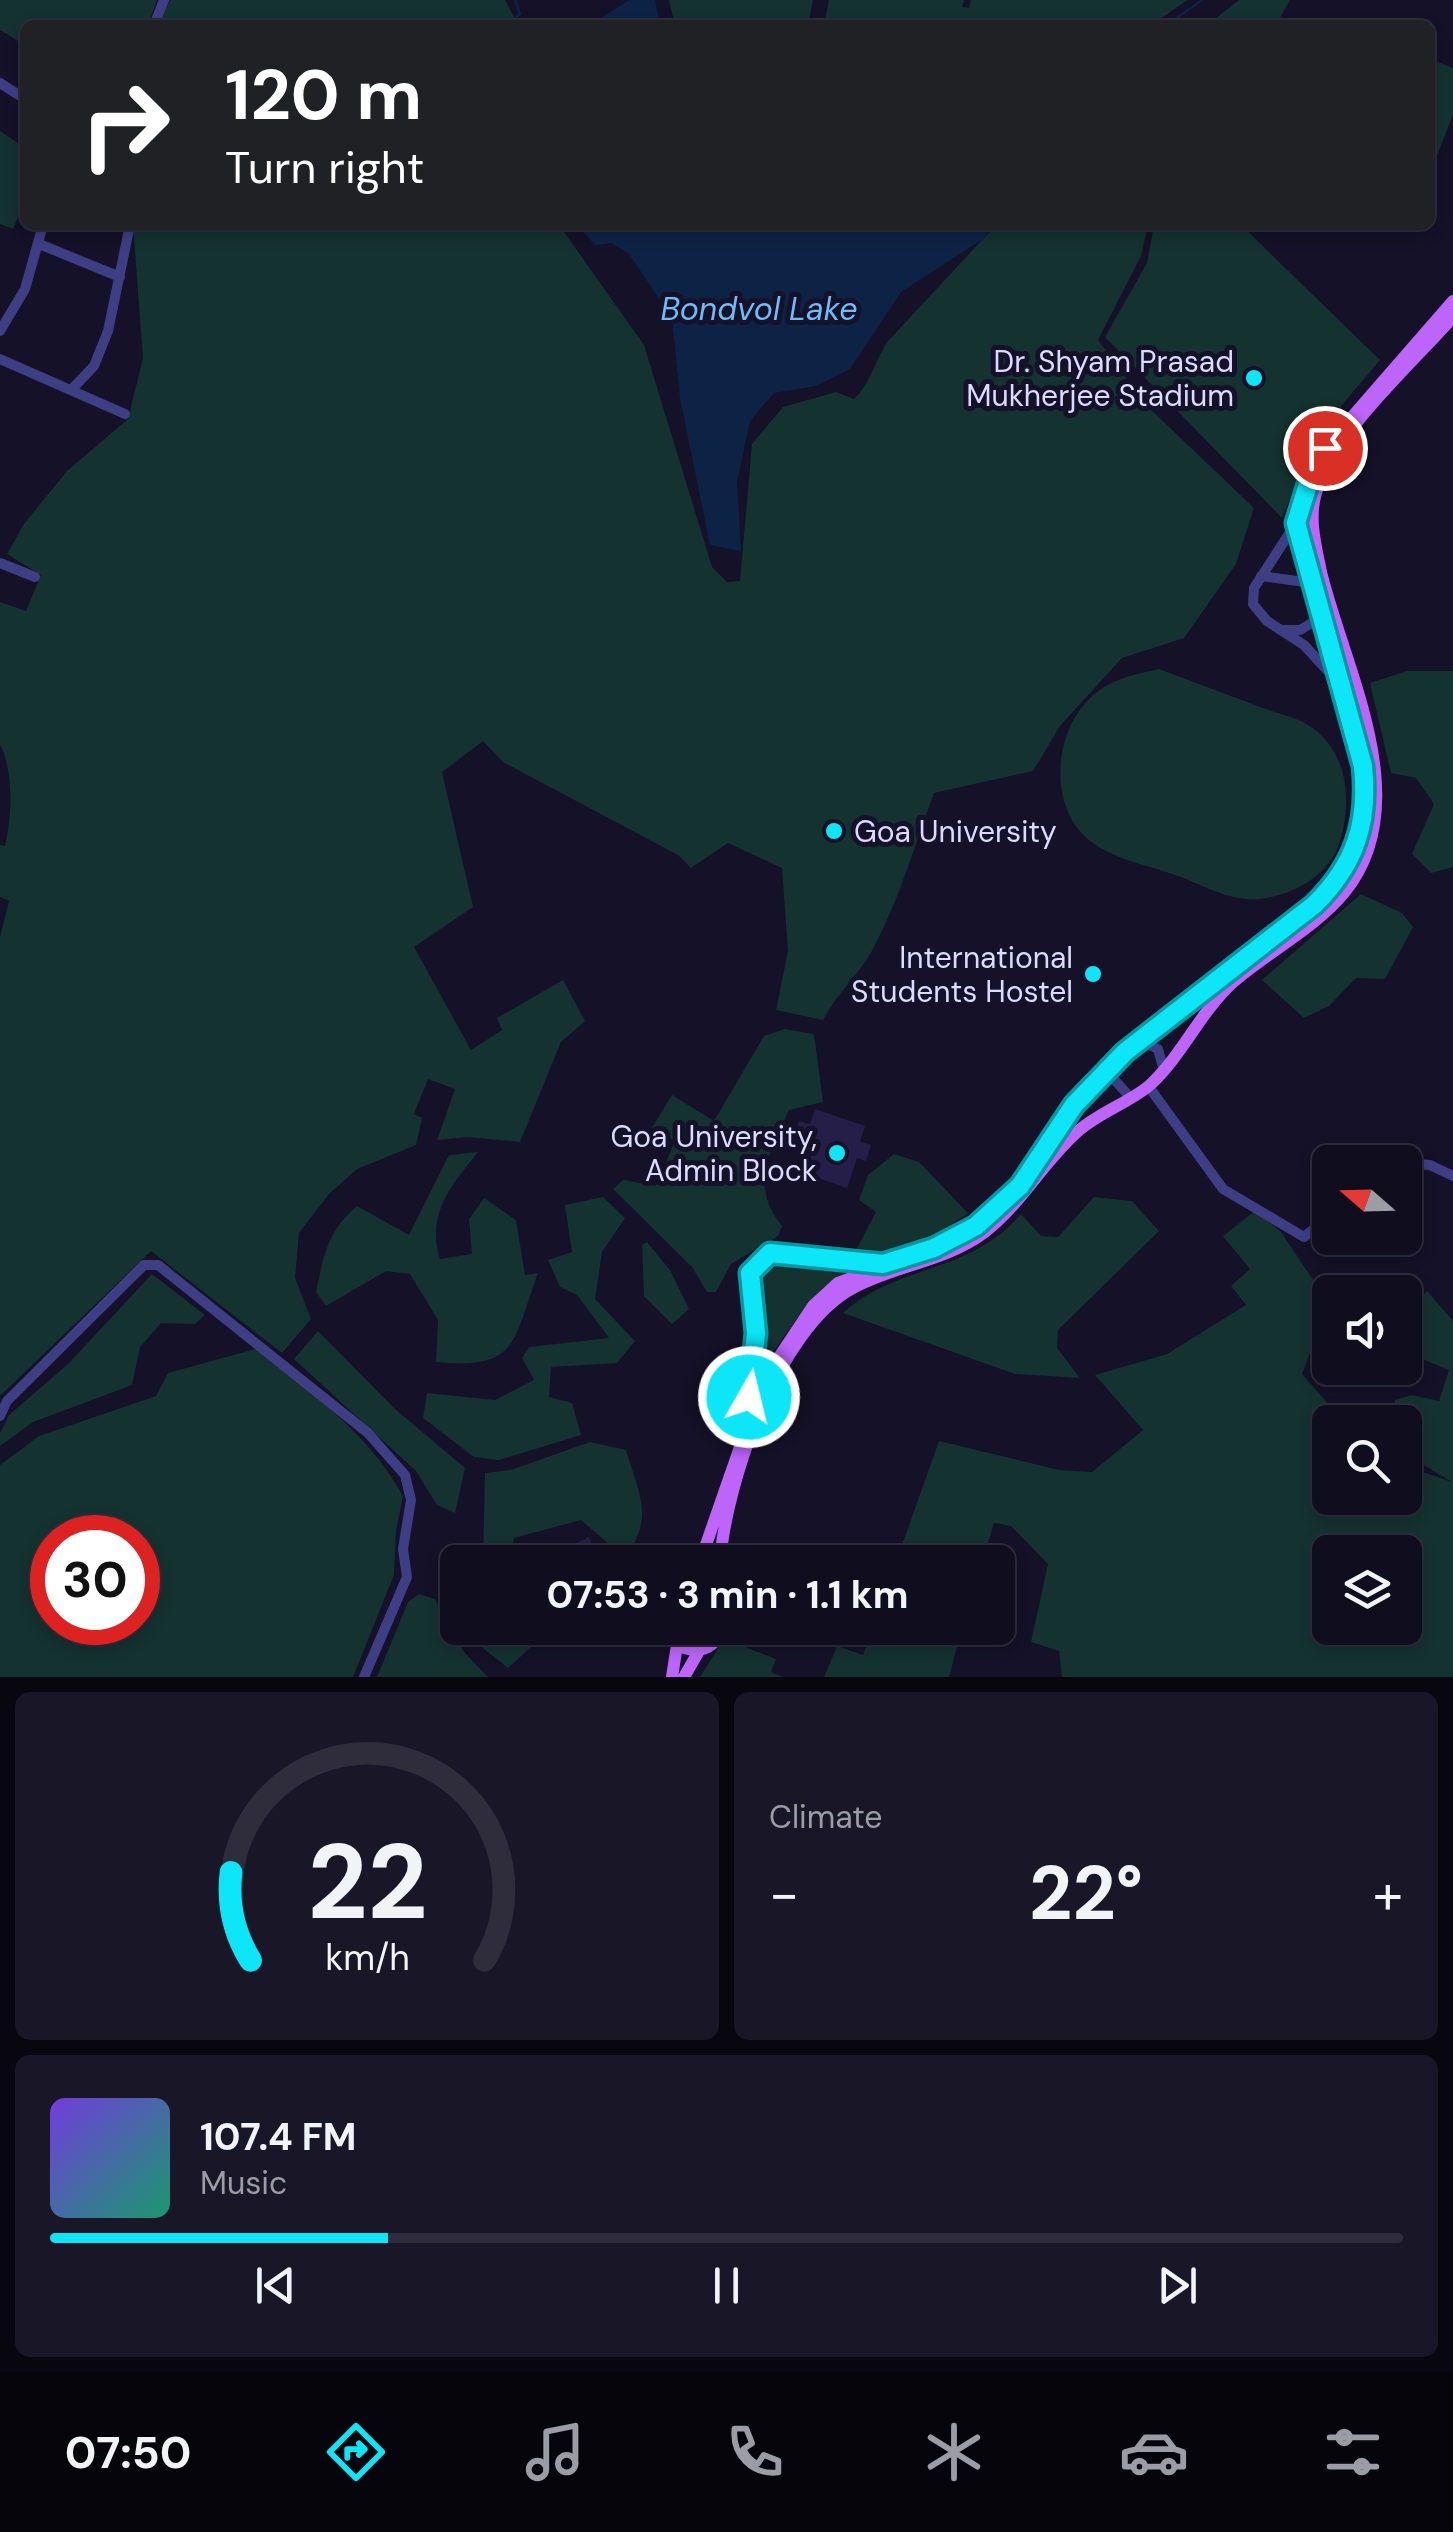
<!DOCTYPE html>
<html lang="en">
<head>
<meta charset="utf-8">
<style>
	:root { --surface:#0f0d1e; --page:#181627; --text:#f1f3f6; --muted:#9b9ca4; --line:#2f2d3c; --accent:#0de6f6 }
	body { margin:0; font-family:"DM Sans",sans-serif; background:var(--page); color:var(--text); height:100vh; display:flex; flex-direction:column; font-size:38px; white-space:nowrap }
	* { box-sizing:border-box; margin:0 }
	p { font-size:32px; color:var(--muted) }
	.icon { flex:none; width:55px; height:55px; fill:none; stroke:currentColor; stroke-width:2; stroke-linecap:round; stroke-linejoin:round }
	.map { position:relative; height:1677px; overflow:hidden }
	.details { display:flex; flex-direction:column; gap:15px; padding:15px; background:#080710; flex:1 }
	.details>* { flex:none }
	.top-card { position:absolute; left:20px; top:20px; width:1415px; height:210px; border-radius:15px; box-shadow:0 5px 15px #0003,0 0 0 2px var(--line); background:#202124; color:#fff; overflow:hidden }
	.needle { width:65px; rotate:290deg }
	.fabs { position:absolute; left:1312px; top:1145px; display:grid; gap:20px }
	.fabs a { display:grid; place-items:center; width:110px; height:110px; border-radius:15px; background:var(--surface); box-shadow:0 5px 15px #0003,0 0 0 2px var(--line); font-size:50px }
	.speed { position:absolute; left:30px; top:1515px; display:flex; gap:20px; font-size:50px; font-weight:700; text-align:center }
	.speed>* { display:grid; place-content:center; width:130px; height:130px; border-radius:50%; background:var(--surface); box-shadow:0 5px 15px #0003,0 0 0 2px var(--line); line-height:1 }
	.speed .limit { border:15px solid #d22; background:#fff; color:#111 }
	.pin { position:absolute; display:grid; place-items:center; width:85px; height:85px; color:#fff; margin:-42px; border:5px solid #fff; border-radius:50%; box-shadow:0 2px 10px #0007 }
	.me { position:absolute; width:110px; margin:-55px; rotate:8deg; stroke-linejoin:round; filter:drop-shadow(0 0 8px #0008) }
	.turn { display:flex; align-items:center; gap:35px; height:210px; padding:0 40px; font-size:45px }
	.turn .icon { width:130px; height:130px; stroke-width:2.5 }
	.turn b { display:block; font-size:70px; line-height:85px }
	.big { font-size:75px; font-weight:700; line-height:1.1 }
	.details .card { flex:1; display:flex; flex-direction:column; justify-content:center; gap:15px; min-width:0; padding:0 35px; border-radius:15px; background:var(--page) }
	.details .dial { align-items:center; gap:0 }
	.dial svg { height:260px; overflow:visible; fill:none; stroke:var(--line); stroke-width:7; stroke-linecap:round; text-anchor:middle }
	.dial text { fill:var(--text); stroke:none }
	.song { display:flex; align-items:center; gap:30px }
	.cover { width:120px; height:120px; border-radius:15px; background:linear-gradient(135deg,hsl(260 70% 55%),hsl(160 70% 35%)) }
	.played { height:10px; border-radius:5px; background:linear-gradient(90deg,var(--accent) 25%,var(--line) 25%) }
	.keys { display:flex; justify-content:space-around; direction:ltr }
	.heat { display:flex; justify-content:space-between; align-items:center; font-size:55px; direction:ltr }
	.details .tiles { flex:1; display:grid; gap:15px; grid-template-columns:1fr 1fr }
	.card:last-child { grid-column:span 2 }
	.trip { position:absolute; left:440px; top:1545px; width:575px; height:100px; border-radius:15px; background:var(--surface); box-shadow:0 5px 15px #0003,0 0 0 2px var(--line); font-weight:700; line-height:100px; text-align:center }
	.dock { display:flex; height:160px; justify-content:space-around; align-items:center; background:#06050c; color:var(--muted) }
	.dock .icon { width:70px; height:70px }
	.dock .on { color:var(--accent) }
	.dock b { font-size:45px; color:var(--text) }
	.map>svg:first-child { display:block }
</style>
</head>
<body>
<div class="map">
<svg width="1453" height="1677" viewBox="0 0 1453 1677">
	<rect width="100%" height="100%" fill="#141128"/>
	<path fill="#143230" fill-rule="evenodd" d="M0,0H157L148,25H25V45L0,30Z
		M170,0H505L518,25H158Z
		M669,0H813L808,25H675Z
		M829,0H964L962,7L969,8L971,0H1187L1152,25H824Z
		M1239,0H1290L1276,25H1207Z
		M1430,59L1453,68V115L1430,173Z
		M0,131L25,148V200L13,229L0,224Z
		M133,225H559L644,345L712,567L727,582L740,581L752,444L783,407L836,392L854,399C871,383 875,359 889,340L996,225H1148L1141,256L1098,340L1148,407L1254,508L1236,564L1184,638L1122,658L1060,726L1033,771L934,793C915,845 899,900 873,949C859,975 837,993 823,1020L776,1010L788,951L782,868L728,843L691,868L678,855L503,762L483,741L442,772L473,907L414,947L471,1050L502,1030L497,1018L563,980L585,1021L561,1042L520,1142L467,1137L437,1140L455,1089L428,1079L414,1114L422,1118L416,1145L357,1169L329,1194L299,1233L295,1278L311,1319L282,1353L151,1251L0,1396V937L9,901L0,897V845L5,846C12,816 14,772 0,744V602L26,611L41,575L7,554L24,524L67,471L128,419L143,358Z
		M1154,225H1241L1380,360L1314,438L1282,518L1105,337L1147,263Z
		M1159,669C1195,682 1230,696 1266,709C1279,714 1296,717 1308,725C1350,751 1353,805 1338,847C1326,878 1291,895 1260,899C1233,902 1206,887 1181,877C1155,867 1119,861 1096,845C1045,813 1052,727 1096,693C1114,678 1137,674 1159,669Z
		M1407,671H1453V867L1431,873L1412,854L1434,804L1416,778L1391,773L1370,683Z
		M1361,894L1402,913L1413,927L1385,979L1356,978L1329,1006L1304,1018L1262,980Z
		M785,1029L814,1034L823,1102L789,1110C770,1153 749,1185 782,1226L778,1236L731,1264L716,1292H707L692,1267L613,1189L623,1180L656,1186L675,1141L652,1128L672,1095L714,1121L764,1036Z
		M478,1152C451,1186 426,1214 440,1259L472,1254L469,1219L484,1198L516,1220L525,1275L538,1273C513,1341 519,1370 436,1362L438,1320L410,1274L386,1271L326,1306L316,1292C323,1257 328,1230 357,1206L409,1235L449,1155Z
		M894,1154L919,1162L968,1213C933,1238 900,1256 855,1252L876,1212L859,1200L868,1175Z
		M603,1197L625,1218L602,1252L595,1299L635,1341L617,1363L551,1367L549,1397L572,1403L581,1435L499,1460L474,1457L423,1418L427,1393L495,1400L534,1380L522,1358L529,1347L609,1338L577,1295L560,1287L548,1260L572,1252L565,1205Z
		M1094,1197L1132,1201L1159,1231L1058,1330L1057,1348L1080,1378L1015,1374L843,1313C895,1265 971,1273 1021,1214L1041,1236L1058,1237Z
		M1255,1211L1281,1232L1330,1305V1324L1313,1345L1302,1374L1344,1422H1330V1498H1405V1466L1452,1482L1405,1454V1422H1391L1395,1400L1411,1395L1439,1401L1449,1370L1405,1352V1314L1427,1291L1453,1321V1677H1062L1059,1651L1031,1642L1048,1564L1011,1526L994,1523L982,1562H896L939,1441L1059,1470L1092,1472L1143,1430L1095,1375L1167,1354L1246,1305L1231,1286L1250,1269L1223,1236ZM1330,1552H1405V1628H1330Z
		M647,1242L670,1270L689,1309L672,1324L644,1296L642,1245Z
		M797,1258L865,1267C810,1297 794,1319 761,1372C764,1335 747,1300 764,1265Z
		M152,1274L205,1315L195,1324L161,1323L140,1347L132,1385L33,1422L0,1446V1433L9,1415L68,1364Z
		M318,1331L395,1409L465,1468L455,1513L437,1505L416,1471L294,1359Z
		M255,1349C311,1393 369,1433 403,1496L396,1531L394,1575L353,1677H0V1465L39,1436L156,1396L168,1373ZM52,1538H138V1622H52Z
		M590,1442L626,1450C639,1495 655,1516 625,1558L581,1520L514,1538L509,1562H483L485,1473L511,1470Z
		M419,1594L435,1599L464,1652L488,1677H377L408,1602Z
		M472,1628H523L532,1646L508,1668L484,1649Z
		M873,1628H962L949,1677H824L837,1646L863,1655Z
		M724,1639L776,1659L771,1672L783,1677H700Z"/>
	<path fill="#0d2345" d="M629,0H655L660,25H590Z
		M577,225H989L986,237L901,292L850,369L816,386L774,393L750,421L737,482L741,551L710,545L680,398L672,318L629,254L611,243L595,245Z"/>
	<g fill="none" stroke-linecap="round" stroke-linejoin="round">
		<path stroke="#0d2345" stroke-width="2.5" d="M507,25L520,14L515,0
			M1167,25L1202,0"/>
	</g>
	<path fill="#251e48" d="M815,1109L865,1126L860,1141L871,1145L866,1161L857,1158L847,1188L800,1172L807,1148L792,1143L799,1121L810,1124Z
		M589,1537L598,1562H536Z"/>
	<g fill="none" stroke-linecap="round" stroke-linejoin="round">
		<path stroke="#3e3e85" stroke-width="10" d="M154,25L164,0
			M0,83L25,99
			M39,244L120,277
			M0,331L25,289L43,225
			M0,359L125,414
			M72,389L94,366L108,331L130,225
			M1296,523L1254,588L1253,604L1267,621L1304,645L1338,682
			M0,563L35,577
			M1261,576L1312,583
			M1282,630H1300L1322,617
			M1138,1040L1158,1049L1162,1064
			M1111,1064V1076L1129,1096
			M1149,1087L1223,1189L1304,1237L1330,1216
			M1405,1163L1430,1165L1453,1176
			M0,1416L7,1401L144,1265H158L368,1433L405,1475L411,1500L403,1549L407,1577L364,1677
			M744,1422L756,1333L751,1273C778,1233 842,1261 883,1264"/>
		<path stroke="#bd65f9" stroke-width="12" d="M700,1562L763,1381L813,1306L838,1283L934,1248L993,1212L1045,1152L1075,1105L1125,1051L1314,905C1355,865 1369,823 1363,766L1296,523L1310,478L1325,448L1453,301
			M720,1562C726,1483 778,1328 853,1288C895,1265 945,1262 985,1232C1022,1203 1043,1162 1077,1132C1099,1112 1133,1101 1151,1084C1182,1055 1200,1013 1231,984C1267,952 1313,930 1344,893C1418,803 1345,671 1321,572C1316,547 1308,518 1316,493C1334,432 1411,365 1453,317
			M673,1628L677,1645C699,1655 714,1649 724,1628
			M672,1677L677,1645
			M684,1677L699,1651"/>
	</g>
	<g fill="none" stroke-linecap="round" stroke-linejoin="round">
		<g stroke="#0896a0" stroke-width="25">
			<path id="route" d="M749,1397L756,1333L750,1273L770,1253L883,1264L934,1248L976,1226L1020,1186L1074,1105L1125,1052L1314,905C1355,865 1369,823 1363,766L1296,523L1310,478L1325,448"/>
		</g>
		<use href="#route" stroke="#0de6f6" stroke-width="18"/>
	</g>
	<g fill="#0de6f6" stroke="#141128" stroke-width="4">
		<circle cx="1254" cy="378" r="10"/>
		<circle cx="834" cy="831" r="10"/>
		<circle cx="1093" cy="974" r="10"/>
		<circle cx="837" cy="1153" r="10"/>
	</g>
	<g text-anchor="middle" dominant-baseline="central" stroke-width="10" stroke-linejoin="round" paint-order="stroke">
		<g font-size="30" fill="#dcdafe" stroke="#141128" text-anchor="end">
			<text x="1234" y="361">Dr. Shyam Prasad<tspan x="1234" dy="34">Mukherjee Stadium</tspan></text>
			<text x="854" y="831" text-anchor="start">Goa University</text>
			<text x="1073" y="957">International<tspan x="1073" dy="34">Students Hostel</tspan></text>
			<text x="817" y="1136">Goa University,<tspan x="817" dy="34">Admin Block</tspan></text>
		</g>
		<g font-size="32" font-style="italic" fill="#6cbdf9" stroke="#141128">
			<text x="759" y="309">Bondvol Lake</text>
		</g>
	</g>
</svg>
<div class="fabs">
<a><svg class="needle" viewBox="-14 -14 28 28"><path d="M0-13l5 13h-10z" fill="#e53935"/><path d="M0 13l5-13h-10z" fill="#9b9ca4"/></svg></a>
<a><svg class="icon" aria-label="sound" viewBox="0 0 24 24"><path d="M4 9h4l5-4v14l-5-4H4zM17 9q2 3 0 6"/></svg></a>
<a><svg class="icon" aria-label="search" viewBox="0 0 24 24"><circle cx="10" cy="10" r="6"/><path d="M15 15l6 6"/></svg></a>
<a><svg class="icon" aria-label="layers" viewBox="0 0 24 24"><path d="M12 4l9 5-9 5-9-5zM3 14l9 5 9-5"/></svg></a>
</div>
<div class="speed"><div class="limit">30</div></div>
<div class="pin" style="left:1325px;top:448px;background:#d93025"><svg class="icon" aria-label="arrive" viewBox="0 0 24 24"><path d="M6 21V4h12l-3 4 3 4H6"/></svg></div>
<svg class="me" style="left:749px;top:1397px" viewBox="-20 -20 40 40"><circle r="17" fill="#0de6f6" stroke="#fff" stroke-width="3"/><path d="M0-11L8 9 0 5-8 9z" fill="#fff"/></svg>
<div class="trip">07:53 · 3 min · 1.1 km</div>
<div class="top-card">
<div class="turn"><svg class="icon" aria-label="right" viewBox="0 0 24 24"><path d="M7 20v-9h11M14 6l5 5-5 5"/></svg><div><b>120 m</b>Turn right</div></div>
</div>
</div>
<section class="details">
<div class="tiles">
<div class="card dial"><svg viewBox="0 0 100 80">
<path d="M14 69A42 42 0 1 1 86 69"/>
<path d="M14 69A42 42 0 0 1 8 42" stroke="#0de6f6"/>
<text x="50" y="56" font-size="32" font-weight="700">22</text>
<text x="50" y="72" font-size="11">km/h</text>
</svg></div>
<div class="card"><p>Climate</p>
<div class="heat"><a>−</a><b class="big">22°</b><a>+</a></div>
</div>
<div class="card">
<div class="song"><i class="cover"></i><div><b>107.4 FM</b><p>Music</p></div></div>
<div class="played"></div>
<div class="keys"><svg class="icon" aria-label="previous" viewBox="0 0 24 24"><path d="M18 5L8 12l10 7zM5 5v14"/></svg><svg class="icon" aria-label="pause" viewBox="0 0 24 24"><path d="M8 5v14M16 5v14"/></svg><svg class="icon" aria-label="next" viewBox="0 0 24 24"><path d="M6 5l10 7-10 7zM19 5v14"/></svg></div>
</div>
</div>
</section>
<nav class="dock">
<b>07:50</b>
<svg class="icon on" aria-label="directions" viewBox="0 0 24 24"><path d="M12 3l9 9-9 9-9-9zM9 14v-3h6M13 9l2 2-2 2"/></svg>
<svg class="icon" aria-label="music" viewBox="0 0 24 24"><path d="M9 18V5l10-2v13"/><circle cx="6" cy="18" r="3"/><circle cx="16" cy="16" r="3"/></svg>
<svg class="icon" aria-label="phone" viewBox="0 0 24 24"><path d="M5 4h4l2 5-3 2q2 4 5 5l2-3 5 2v4C11 20 4 13 5 4z"/></svg>
<svg class="icon" aria-label="climate" viewBox="0 0 24 24"><path d="M12 3v18M4 7l16 10M4 17L20 7"/></svg>
<svg class="icon" aria-label="car" viewBox="0 0 24 24"><path d="M5 17H2v-5l4-1 3-4h7l3 4 3 1v5h-3M9 17h6M6 11h13"/><circle cx="7" cy="17" r="2"/><circle cx="17" cy="17" r="2"/></svg>
<svg class="icon" aria-label="filters" viewBox="0 0 24 24"><path d="M4 7h16M4 17h16"/><circle cx="9" cy="7" r="2"/><circle cx="15" cy="17" r="2"/></svg>
</nav>
</body>
</html>
